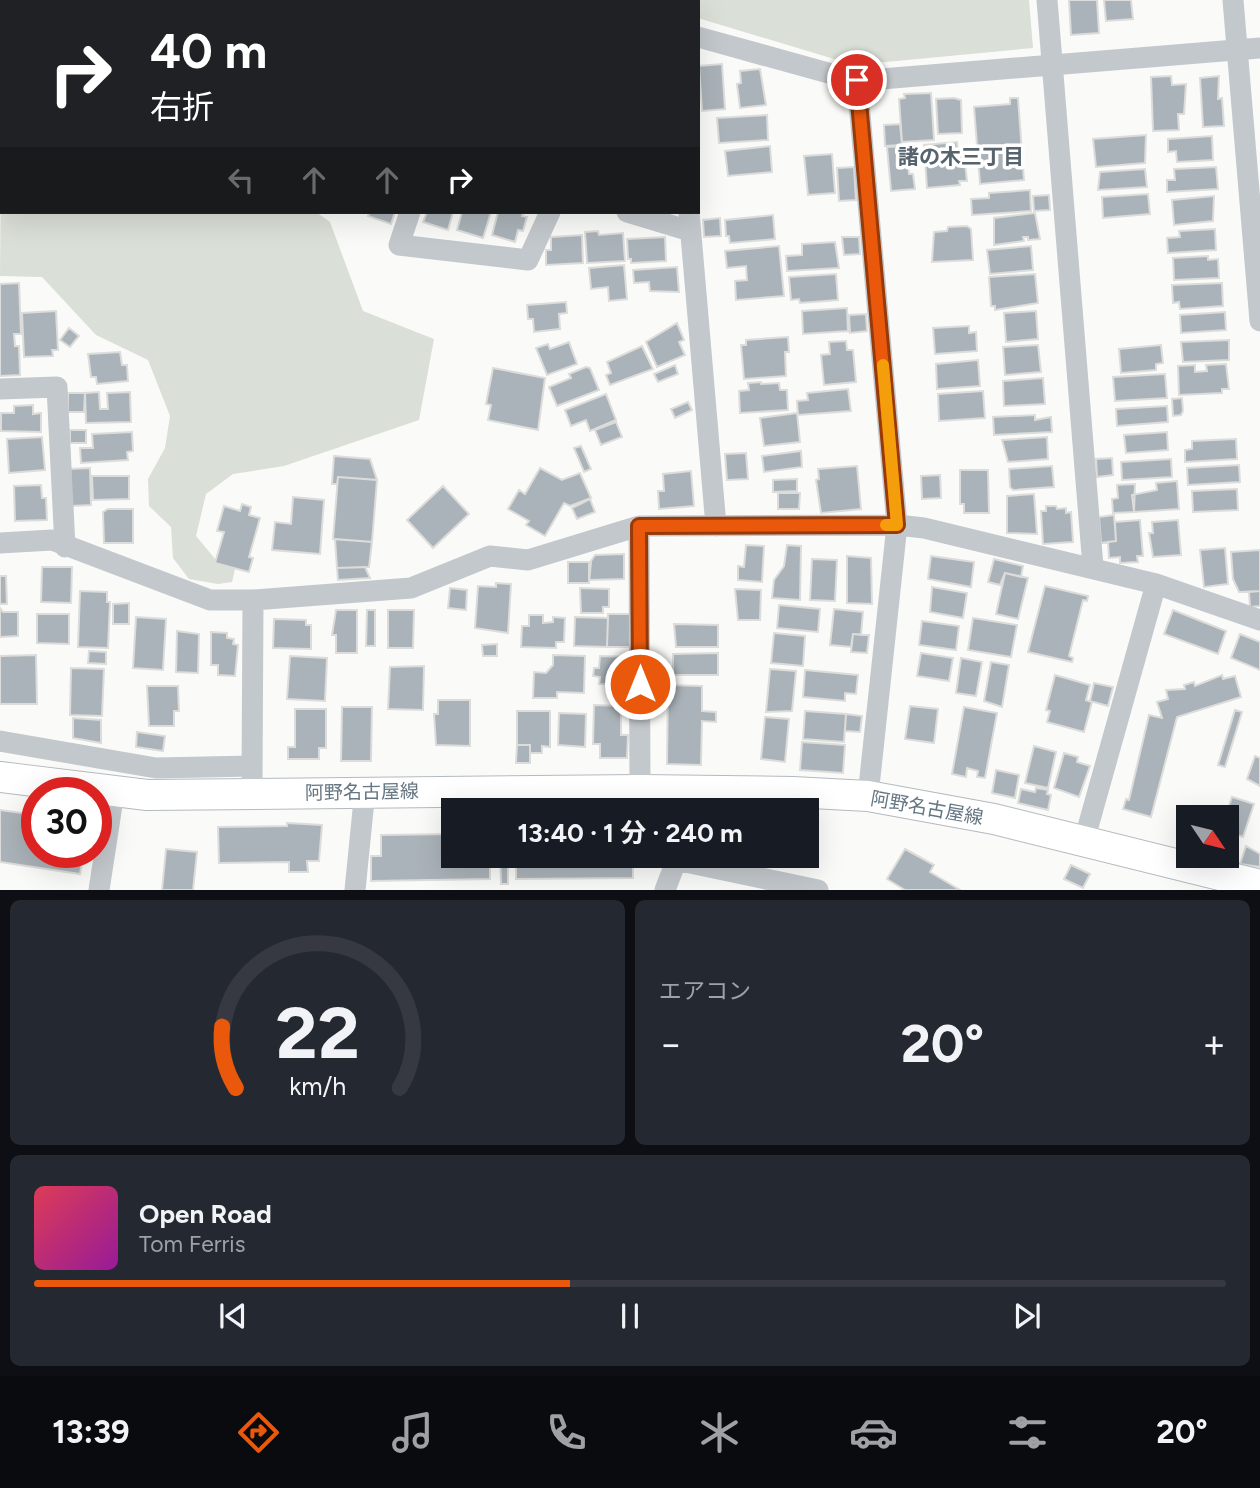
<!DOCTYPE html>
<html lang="ja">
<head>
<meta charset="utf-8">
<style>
	:root { --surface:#171b24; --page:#242831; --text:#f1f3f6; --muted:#9ea1a6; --line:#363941; --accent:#ea580c }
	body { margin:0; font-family:Figtree,"Noto Sans JP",sans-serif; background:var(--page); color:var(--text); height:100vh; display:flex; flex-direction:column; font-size:26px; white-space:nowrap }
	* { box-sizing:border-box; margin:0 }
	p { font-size:23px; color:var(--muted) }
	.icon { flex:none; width:38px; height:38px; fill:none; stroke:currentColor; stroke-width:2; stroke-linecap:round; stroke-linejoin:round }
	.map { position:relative; height:890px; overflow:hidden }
	.drawer { display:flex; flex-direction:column; gap:10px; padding:10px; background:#0d0f14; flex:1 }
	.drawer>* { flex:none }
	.top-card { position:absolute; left:0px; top:0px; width:700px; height:214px; box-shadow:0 7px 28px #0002; background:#202124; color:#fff; overflow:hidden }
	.needle { width:46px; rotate:125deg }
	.fabs { position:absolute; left:1176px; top:805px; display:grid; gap:14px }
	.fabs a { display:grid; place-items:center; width:63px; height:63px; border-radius:0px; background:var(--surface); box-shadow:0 7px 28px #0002; font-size:35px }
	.speed { position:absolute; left:21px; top:777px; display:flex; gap:14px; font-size:35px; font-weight:700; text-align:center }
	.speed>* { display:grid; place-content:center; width:91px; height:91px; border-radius:50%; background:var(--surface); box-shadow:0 7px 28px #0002; line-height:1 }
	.speed .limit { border:10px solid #d22; background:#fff; color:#111 }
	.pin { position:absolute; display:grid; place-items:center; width:60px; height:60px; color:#fff; margin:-30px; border:4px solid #fff; border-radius:50%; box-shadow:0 2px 7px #0007 }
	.me { position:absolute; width:77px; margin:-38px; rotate:0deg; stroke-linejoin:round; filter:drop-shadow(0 0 5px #0008) }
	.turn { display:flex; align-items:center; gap:24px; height:147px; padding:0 35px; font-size:32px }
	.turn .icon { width:91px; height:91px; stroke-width:2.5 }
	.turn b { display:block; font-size:49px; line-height:60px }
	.lanes { display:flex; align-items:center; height:66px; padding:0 35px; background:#0003; justify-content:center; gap:35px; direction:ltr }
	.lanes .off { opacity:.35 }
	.big { font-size:52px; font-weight:700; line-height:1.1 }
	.drawer .tile { flex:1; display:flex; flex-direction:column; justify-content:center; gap:10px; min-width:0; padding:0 24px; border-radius:10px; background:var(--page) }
	.drawer .dial { align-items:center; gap:0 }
	.dial svg { height:182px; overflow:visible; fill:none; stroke:var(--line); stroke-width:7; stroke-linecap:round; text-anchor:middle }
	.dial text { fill:var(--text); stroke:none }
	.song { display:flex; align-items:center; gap:21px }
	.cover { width:84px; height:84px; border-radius:10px; background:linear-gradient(135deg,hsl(350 70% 55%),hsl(300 70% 35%)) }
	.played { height:7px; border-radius:4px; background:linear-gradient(90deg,var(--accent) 45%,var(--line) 45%) }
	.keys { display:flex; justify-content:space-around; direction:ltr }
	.heat { display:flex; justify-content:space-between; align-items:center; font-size:38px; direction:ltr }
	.drawer .tiles { flex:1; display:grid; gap:10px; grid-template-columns:1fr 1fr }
	.tile:last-child { grid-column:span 2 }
	.trip { position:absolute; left:441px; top:798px; width:378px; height:70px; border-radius:0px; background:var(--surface); box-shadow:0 7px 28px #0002; font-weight:700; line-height:70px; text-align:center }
	.menu { display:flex; height:112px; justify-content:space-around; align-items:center; background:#090b0e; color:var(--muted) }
	.menu .icon { width:49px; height:49px }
	.menu .on { color:var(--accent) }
	.menu b { font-size:32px; color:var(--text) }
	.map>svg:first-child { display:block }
</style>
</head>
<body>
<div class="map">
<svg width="1260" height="890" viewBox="0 0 1260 890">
	<rect width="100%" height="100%" fill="#fafaf8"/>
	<path fill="#dadfd7" d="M639,0H1029L1033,48L854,65L698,18V2Z
		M2,49V212H316L330,222L363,311L434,339L419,420L284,466L233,474L206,494L196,536L216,560L235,569L232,582L218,584L189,579L173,558L171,527L149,506L148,479L165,448L170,416L148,360L96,335L42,277L0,276Z"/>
	<path fill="#aab3b9" stroke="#dcdcda" stroke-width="2" d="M1069,0H1097L1099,33L1071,35Z
		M1104,0H1131L1133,19L1106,21Z
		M722,64L725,109L702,111L699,66Z
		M760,69L766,105L740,108L737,84L741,83L740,71Z
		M1171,76L1172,85L1186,84L1184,114H1178L1179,130L1153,131L1151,77Z
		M1219,76L1218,99L1222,98L1224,126L1203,127L1200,78Z
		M931,93L934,140L902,142L899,99L905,98L904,94Z
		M954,98L961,100L962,133L938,134L936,99Z
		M1010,98H1018L1024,180L980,184L974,107L1010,104Z
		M767,115L768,140L719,143L717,118Z
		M900,124L902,145L885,146L884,125Z
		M1146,135L1145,163L1096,167L1093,139Z
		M1212,136L1213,160L1177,162L1176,151L1168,152V139Z
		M957,142L958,154H964L967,181H959L960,185L927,188L924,145Z
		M770,146L772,172L728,176L725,151Z
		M907,146L909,174H913L915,189L891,191L887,147Z
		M832,154L835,193L808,195L804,156Z
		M854,167L856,200L839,201L837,168Z
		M1216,167L1218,189L1167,192V180H1175L1174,169Z
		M1145,169L1147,187L1098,190L1100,172Z
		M1030,190L1031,211L972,215L971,199L989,198V193Z
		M1148,194L1150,214L1103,218L1102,197Z
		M1049,195L1050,210L1034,211L1033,196Z
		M1214,196L1213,221L1174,225L1172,200Z
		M370,212H395L391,224L368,216Z
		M427,212H453L448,230L423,222Z
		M462,212H491L483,238L457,230Z
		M498,212H523L522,216L527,217L523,231L518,230L515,242L492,235Z
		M1035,213L1040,239L1028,240V237H1023L1024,241L994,245V218Z
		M773,215L775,239L730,243L729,236H726L725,220Z
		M720,218L721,236L704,237L703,220Z
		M967,226L971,229L973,260L932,262L934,232L947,231L948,227Z
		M1215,229L1216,250L1168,253L1167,238L1180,237L1179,231Z
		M598,231L599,235L623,233L625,261L587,263L585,232Z
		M582,235L583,263L546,265V250H551V237Z
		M665,237L666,261L631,263V259H628L627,239Z
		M842,237H859L860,254L844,255Z
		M835,242L839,268L787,271L786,256L802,255V244Z
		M779,246L784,296L736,300L735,281L747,280L746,266L727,268L725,251Z
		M1031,246L1033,270L990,274L987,250Z
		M1208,256V260L1218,259L1219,278L1174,280L1173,258Z
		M624,265L627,299L609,301L608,287L591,289L589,268Z
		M677,267L679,292L650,291L649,282L634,283L633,270Z
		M836,274L838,300L800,303L799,299L791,300L789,277Z
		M1035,274L1038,303L995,310V306H991L989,277Z
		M19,283L21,334H14L15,346H19L20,375L0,376V284Z
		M1222,283L1223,306L1180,309L1179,302L1173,303L1172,285Z
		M566,302L567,313L559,314L560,329L534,332L533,319H528L527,305Z
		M847,308L848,331L803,334L802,311Z
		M56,311L58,350H52L53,356L24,357L22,313Z
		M1036,311L1038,339L1006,342L1004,313Z
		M1225,312L1226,330L1181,333L1180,315Z
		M866,314L867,331L850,333L849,315Z
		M677,323L684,340L679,342L685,355L657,367L646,342Z
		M969,326V333L976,332L977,351L935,354L933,328Z
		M69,328L79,336L70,347L60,340Z
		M788,337L789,352H785L786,376L744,379L741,345H746V340Z
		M1229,340V360L1183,362L1181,342Z
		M846,341L847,350H853L856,382L824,385L821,355L830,354L829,342Z
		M569,342L577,364L547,375L536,348L548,344L550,349Z
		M1038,345L1041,372L1005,375L1003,347Z
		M1161,345L1163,363L1156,364V370L1121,373L1119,349Z
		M642,346L653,369L610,385L606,375L611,373L607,362Z
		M120,352L122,365H127L128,381L97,384L96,377H91L88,354Z
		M978,360L980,386L937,389L936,364Z
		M1226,364L1229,389H1222V393L1179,395L1178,366L1195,365V372L1207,371L1206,365Z
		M675,365L678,374L658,382L654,374Z
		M586,367L590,368L599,390L557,406L549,387L571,378L569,374Z
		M493,368L545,378L538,430L488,420L491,405L486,404Z
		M1165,374L1167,398L1115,401L1113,377Z
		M1043,378L1045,404L1004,406L1003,381Z
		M761,382V384L779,383L780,390H787L788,410L740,413L739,391L749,390L748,383Z
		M848,389L851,411L798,415L797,401L808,400L807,393Z
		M983,391L985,418L939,421L938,394Z
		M99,392L100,409H108L107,393L130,392L131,422L86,423L85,393Z
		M68,393H85L84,412H68Z
		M606,394L616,420L590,431L586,420L571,426L565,410Z
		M1182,398L1183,411L1181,415L1173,416L1172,399Z
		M688,402L692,410L675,418L671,409Z
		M33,405V414L41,413V432L1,431V413H14V406Z
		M1167,406L1168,422L1117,426L1116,409Z
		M797,413L800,442L764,446L760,418Z
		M1035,415V420L1051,417L1052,432L994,435L993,417Z
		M616,422L622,437L601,445L595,430Z
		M70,430H86V443H70Z
		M132,432L133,451L127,452L128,460L81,463L80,448H93L92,434Z
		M1167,432L1168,450L1126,453L1124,435Z
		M42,437L45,470L9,473L7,439Z
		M1047,437L1048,459L1008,462L1002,440Z
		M1236,439L1237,459L1185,462V450L1192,449V441Z
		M581,446L591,469L584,472L574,448Z
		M801,451L802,467L764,472L762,456Z
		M746,453L748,479L727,480L725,454Z
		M334,456L370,459L377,480L338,477L337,484H332Z
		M1112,458L1113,475L1097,477L1096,459Z
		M1171,459L1172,477L1122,480L1121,462Z
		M1239,465L1240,482L1188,485L1187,468Z
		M857,466L861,509L821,513L816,480L819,479L818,469Z
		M1052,466L1054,487L1013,490L1010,487L1009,469Z
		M90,468L91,505L71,506L69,469Z
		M540,468L562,480L580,473L591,498L570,506L564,503L545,536L526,525L529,521L508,509L519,490L525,494Z
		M960,470H988L989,513H964V504H960Z
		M691,471L694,506L659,509L658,491H664L663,474Z
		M940,475L941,498L922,499L921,476Z
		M92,476H129V499L93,500Z
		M338,477L377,480L372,542L333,539Z
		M797,479V491L773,492V480Z
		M1177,481L1179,509L1134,512L1132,495L1157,490L1156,483Z
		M1135,484L1134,512L1113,513L1112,499L1118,498L1117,485Z
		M41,485L42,498H46L47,520L15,521L14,486Z
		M443,486L469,514L433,548L407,520Z
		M1237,489L1238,510L1193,512L1192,491Z
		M778,493H800L799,509H778Z
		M1034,494L1037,534L1007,533V496Z
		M293,497L324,500L320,554L272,550L275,522L291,524Z
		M590,499L595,512L577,519L572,508Z
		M242,504L251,507L249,515L260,518L249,557L253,558L249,572L215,563L224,532L217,531L224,506L240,511Z
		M1046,506H1056L1057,509L1066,508V513L1071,512L1073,542L1043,544L1041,511H1046Z
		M108,509H133V543H104L103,512Z
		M1114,515L1116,541L1101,543L1099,517Z
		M1140,520L1143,556H1137L1138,562L1120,563V557L1109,558L1108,542L1116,541L1115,522Z
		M1178,520L1181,555L1153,557L1149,533H1153L1152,522Z
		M335,539L372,542L369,567L337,568Z
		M746,545L764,546L762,582L738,580V566L744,567Z
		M787,545L801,546L800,600L772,598L774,580L784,566Z
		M1225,548L1228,584L1204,587L1200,550Z
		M1260,550V591L1239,592L1233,579L1231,552Z
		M624,554V579L589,580V564L595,555Z
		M847,556L871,558L872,604L847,603Z
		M931,556L974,562L971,587L928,579Z
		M812,559L837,560L835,601L810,600Z
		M994,559L1023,566L1021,577L1005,573L1000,585L988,582Z
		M568,562H591L589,583H568Z
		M42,567H72L71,603L41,602Z
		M365,567L370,578L338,580L337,568Z
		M1005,573L1028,578L1018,619L996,614Z
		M0,576H6L7,604H0Z
		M496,583L511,584L508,633L475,628L478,586L496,587Z
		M1045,586L1088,596L1087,601L1083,600L1069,656L1073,658L1072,662L1028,652Z
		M932,587L967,593L963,618L930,612Z
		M450,588L467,590L466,610L448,608Z
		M580,588L609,589V607H603V613H581Z
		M735,589L761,590L760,620H738Z
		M80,591L107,592V602H110L108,648L78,647Z
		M1260,591V606L1250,607L1249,592Z
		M129,603V624H113V604Z
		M779,605L820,609L818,632L777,628Z
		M0,608L3,612H18V636L0,637Z
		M834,609L863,612L861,635L853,634L851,647L830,645Z
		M336,610H357V653H336V635H332Z
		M367,610H375V646H366Z
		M388,610H414L413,648H388Z
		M1173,610L1226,631L1218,654L1164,634Z
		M37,614H69V644L37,643Z
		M608,614H630V647H607Z
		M529,615H543V623L553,622V617L565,618L564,642H556V648L521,647L522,626H529Z
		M136,617L166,619L163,670L133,668Z
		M575,617L608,618L607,647L574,646Z
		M973,618L1017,625L1011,657L968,650Z
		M274,619L306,620V625H311V649L273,648Z
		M922,621L959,626L956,650L919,645Z
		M674,624L718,625V647H676Z
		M177,631L199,634L198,673L176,672Z
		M211,632L227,633V638L234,639L233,644L238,645L235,676L218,675V665H211Z
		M774,633L805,636L803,666L771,663Z
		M853,634L869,635L867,653L851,652Z
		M1240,634L1260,642V670L1231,658Z
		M497,644V656H483L482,645Z
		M89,651L106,652V664L88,663Z
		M718,653V675H673V654Z
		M921,653L953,658L949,681L917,676Z
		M36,655L37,704H0V656Z
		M553,655L585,656L584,693L557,692V698H533L534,672L546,673L553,665Z
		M290,656L327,658L325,701L287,699Z
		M600,656L627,657L626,685L599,684L600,677L593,676L594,668H599Z
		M961,658L982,662L976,696L956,693Z
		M991,662L1009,665L1002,707L984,701Z
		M424,666L423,710L388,709L390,667Z
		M71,668L104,669L102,716L70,715Z
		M770,669L796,671L792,711L766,712Z
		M805,670L858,675L856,694L845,693V701L803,697Z
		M1055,675L1090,685L1086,700L1092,702L1084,732L1047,722L1050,711L1046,710Z
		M1222,675L1223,679L1235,676L1241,697L1177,717L1151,817L1123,809L1126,799L1129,800L1149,715L1162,718L1157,702L1168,699L1166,690L1185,689L1184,685L1194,682L1195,686Z
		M1094,683L1113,687L1108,706L1090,701Z
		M668,685L702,686V711L716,712V722L702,721L701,765L667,764Z
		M147,686H178L179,711H174V726H149Z
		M438,700H470V746L436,745L434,714H438Z
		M594,705L621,706V735H628L627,758H600V744H593Z
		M910,706L938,709L934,743L905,739Z
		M342,707H372L371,761H341Z
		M964,707L997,713L985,778L977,777L978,771L967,768L966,777L952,774Z
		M295,709H326V748H319V759H288V747H295Z
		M1235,710L1242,712L1225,767L1218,765Z
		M517,711H550V747L542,746V753H530V745H517Z
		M805,711L846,714L844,742L803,739Z
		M559,713L586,714L585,747L558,745Z
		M846,714L862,716L860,732L845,731Z
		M765,717L789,719L785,762L761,759Z
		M73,718L101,720V743L73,738Z
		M137,732L165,736L163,751L136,747Z
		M802,742L845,745L843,773L800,770Z
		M517,745H530V763H516Z
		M1034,746L1056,752L1048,788L1025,783Z
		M1064,753L1078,757L1077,762L1090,766L1079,797L1054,788Z
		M1255,756L1260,758V786L1247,779Z
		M996,770L1019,775L1015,798L992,793Z
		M1036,788L1048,790L1047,794L1051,795L1048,810L1018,803L1021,789L1035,792Z
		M1232,797L1254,804L1243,837L1227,832L1225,817Z
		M0,810L37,815V852H84L80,874L0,862Z
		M807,813L814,814L811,860L791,858L807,856Z
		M287,823L322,825L319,861H307L308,872H289V862L219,863L218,827L287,826Z
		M453,834V856H490V879L371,881V856H381V835Z
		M1246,846L1260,854V867L1240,864Z
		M166,849L197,852L193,890H162Z
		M905,849L934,865L930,872L960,890H905L887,879Z
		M500,856H508V884H501Z
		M516,856H633V878L516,879Z
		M1071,865L1090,874L1083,888L1064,879Z"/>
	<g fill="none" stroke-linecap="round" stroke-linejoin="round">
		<g stroke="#b3babf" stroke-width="32">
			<path id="secondary" d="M0,777L147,795L640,790L793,792L868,796L994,819L1260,885"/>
		</g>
		<path stroke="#c3c8cc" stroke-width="21" d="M566,0L572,2
			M1047,0L1093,567
			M1233,0L1260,321
			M27,2L29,0
			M351,2L353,0
			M0,23L2,21
			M698,37L857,81L1260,48
			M857,81L897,525L868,796
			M410,212L399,245L528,260L550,212
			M627,212L690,231
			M689,212L716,526
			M0,389L57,387L65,547
			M639,526L640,790
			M0,543L52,540L210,600H253L411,588L490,556L528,560L639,526L897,525L924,528L1156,584L1260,620
			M0,741L156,768L252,766
			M252,781L253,600
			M1084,841L1156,584
			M676,860L818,890
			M99,890L114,792
			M355,890L365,790
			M665,890L678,856"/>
		<use href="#secondary" stroke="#fff" stroke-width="30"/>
	</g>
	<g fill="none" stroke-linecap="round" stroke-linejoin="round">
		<g stroke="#983908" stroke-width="18">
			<path id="route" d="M640,684L639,526L897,525L857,80"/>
		</g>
		<use href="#route" stroke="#ea580c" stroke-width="12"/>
		<path stroke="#f59e0b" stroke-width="12" d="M883,365L897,525H886"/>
	</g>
	<g text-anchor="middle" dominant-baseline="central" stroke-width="7" stroke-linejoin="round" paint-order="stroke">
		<g font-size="19" fill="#657683" stroke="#fff">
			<text transform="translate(362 792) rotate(-1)">阿野名古屋線</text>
			<text transform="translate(927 808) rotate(10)">阿野名古屋線</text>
		</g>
		<g font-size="21" font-weight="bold" fill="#57646e" stroke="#fff">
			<text x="961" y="156">諸の木三丁目</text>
		</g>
	</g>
</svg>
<div class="fabs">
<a><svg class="needle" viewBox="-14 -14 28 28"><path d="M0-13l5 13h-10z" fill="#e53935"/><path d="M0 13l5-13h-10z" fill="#9ea1a6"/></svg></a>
</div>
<div class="speed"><div class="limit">30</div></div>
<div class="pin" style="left:857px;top:80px;background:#d93025"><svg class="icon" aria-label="arrive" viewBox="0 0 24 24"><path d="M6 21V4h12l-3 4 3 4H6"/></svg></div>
<svg class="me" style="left:640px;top:684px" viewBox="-20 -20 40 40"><circle r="17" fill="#ea580c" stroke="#fff" stroke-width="3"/><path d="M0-11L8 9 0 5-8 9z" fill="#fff"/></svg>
<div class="trip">13:40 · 1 分 · 240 m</div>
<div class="top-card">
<div class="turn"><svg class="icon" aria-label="right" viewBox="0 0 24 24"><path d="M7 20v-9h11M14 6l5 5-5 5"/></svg><div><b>40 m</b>右折</div></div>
<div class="lanes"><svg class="icon off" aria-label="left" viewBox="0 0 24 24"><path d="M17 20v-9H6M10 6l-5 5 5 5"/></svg><svg class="icon off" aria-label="ahead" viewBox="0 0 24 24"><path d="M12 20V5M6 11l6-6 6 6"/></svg><svg class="icon off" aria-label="ahead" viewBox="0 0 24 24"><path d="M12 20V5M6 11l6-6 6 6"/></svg><svg class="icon" aria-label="right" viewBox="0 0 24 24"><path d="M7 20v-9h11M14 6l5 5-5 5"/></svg></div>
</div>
</div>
<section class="drawer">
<div class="tiles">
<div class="tile dial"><svg viewBox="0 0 100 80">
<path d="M14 69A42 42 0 1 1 86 69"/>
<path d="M14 69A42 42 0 0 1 8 42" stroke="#ea580c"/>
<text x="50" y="56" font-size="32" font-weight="700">22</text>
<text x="50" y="72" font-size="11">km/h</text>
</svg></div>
<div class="tile"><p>エアコン</p>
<div class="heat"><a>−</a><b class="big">20°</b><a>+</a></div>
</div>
<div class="tile">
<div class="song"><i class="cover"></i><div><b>Open Road</b><p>Tom Ferris</p></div></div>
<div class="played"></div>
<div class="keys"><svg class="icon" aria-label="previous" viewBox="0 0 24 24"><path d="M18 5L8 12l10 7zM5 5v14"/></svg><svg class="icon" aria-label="pause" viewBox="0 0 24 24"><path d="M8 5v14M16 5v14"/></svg><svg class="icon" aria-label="next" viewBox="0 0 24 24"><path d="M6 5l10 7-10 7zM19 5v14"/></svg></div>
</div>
</div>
</section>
<nav class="menu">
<b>13:39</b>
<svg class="icon on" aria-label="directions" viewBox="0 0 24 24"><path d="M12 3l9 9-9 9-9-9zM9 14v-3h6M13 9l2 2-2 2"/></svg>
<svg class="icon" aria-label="music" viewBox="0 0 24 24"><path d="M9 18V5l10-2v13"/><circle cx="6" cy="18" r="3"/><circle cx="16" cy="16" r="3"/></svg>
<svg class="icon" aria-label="phone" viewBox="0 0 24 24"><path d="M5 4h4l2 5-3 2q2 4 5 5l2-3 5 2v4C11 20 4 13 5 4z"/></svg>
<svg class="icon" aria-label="climate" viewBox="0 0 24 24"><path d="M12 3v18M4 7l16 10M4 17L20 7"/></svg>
<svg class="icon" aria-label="car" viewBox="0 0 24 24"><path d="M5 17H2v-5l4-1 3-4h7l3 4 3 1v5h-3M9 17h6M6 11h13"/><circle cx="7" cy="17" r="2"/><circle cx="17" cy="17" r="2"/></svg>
<svg class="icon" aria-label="filters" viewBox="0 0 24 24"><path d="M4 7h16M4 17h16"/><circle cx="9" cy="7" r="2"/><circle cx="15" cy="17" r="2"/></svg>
<b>20°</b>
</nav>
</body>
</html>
